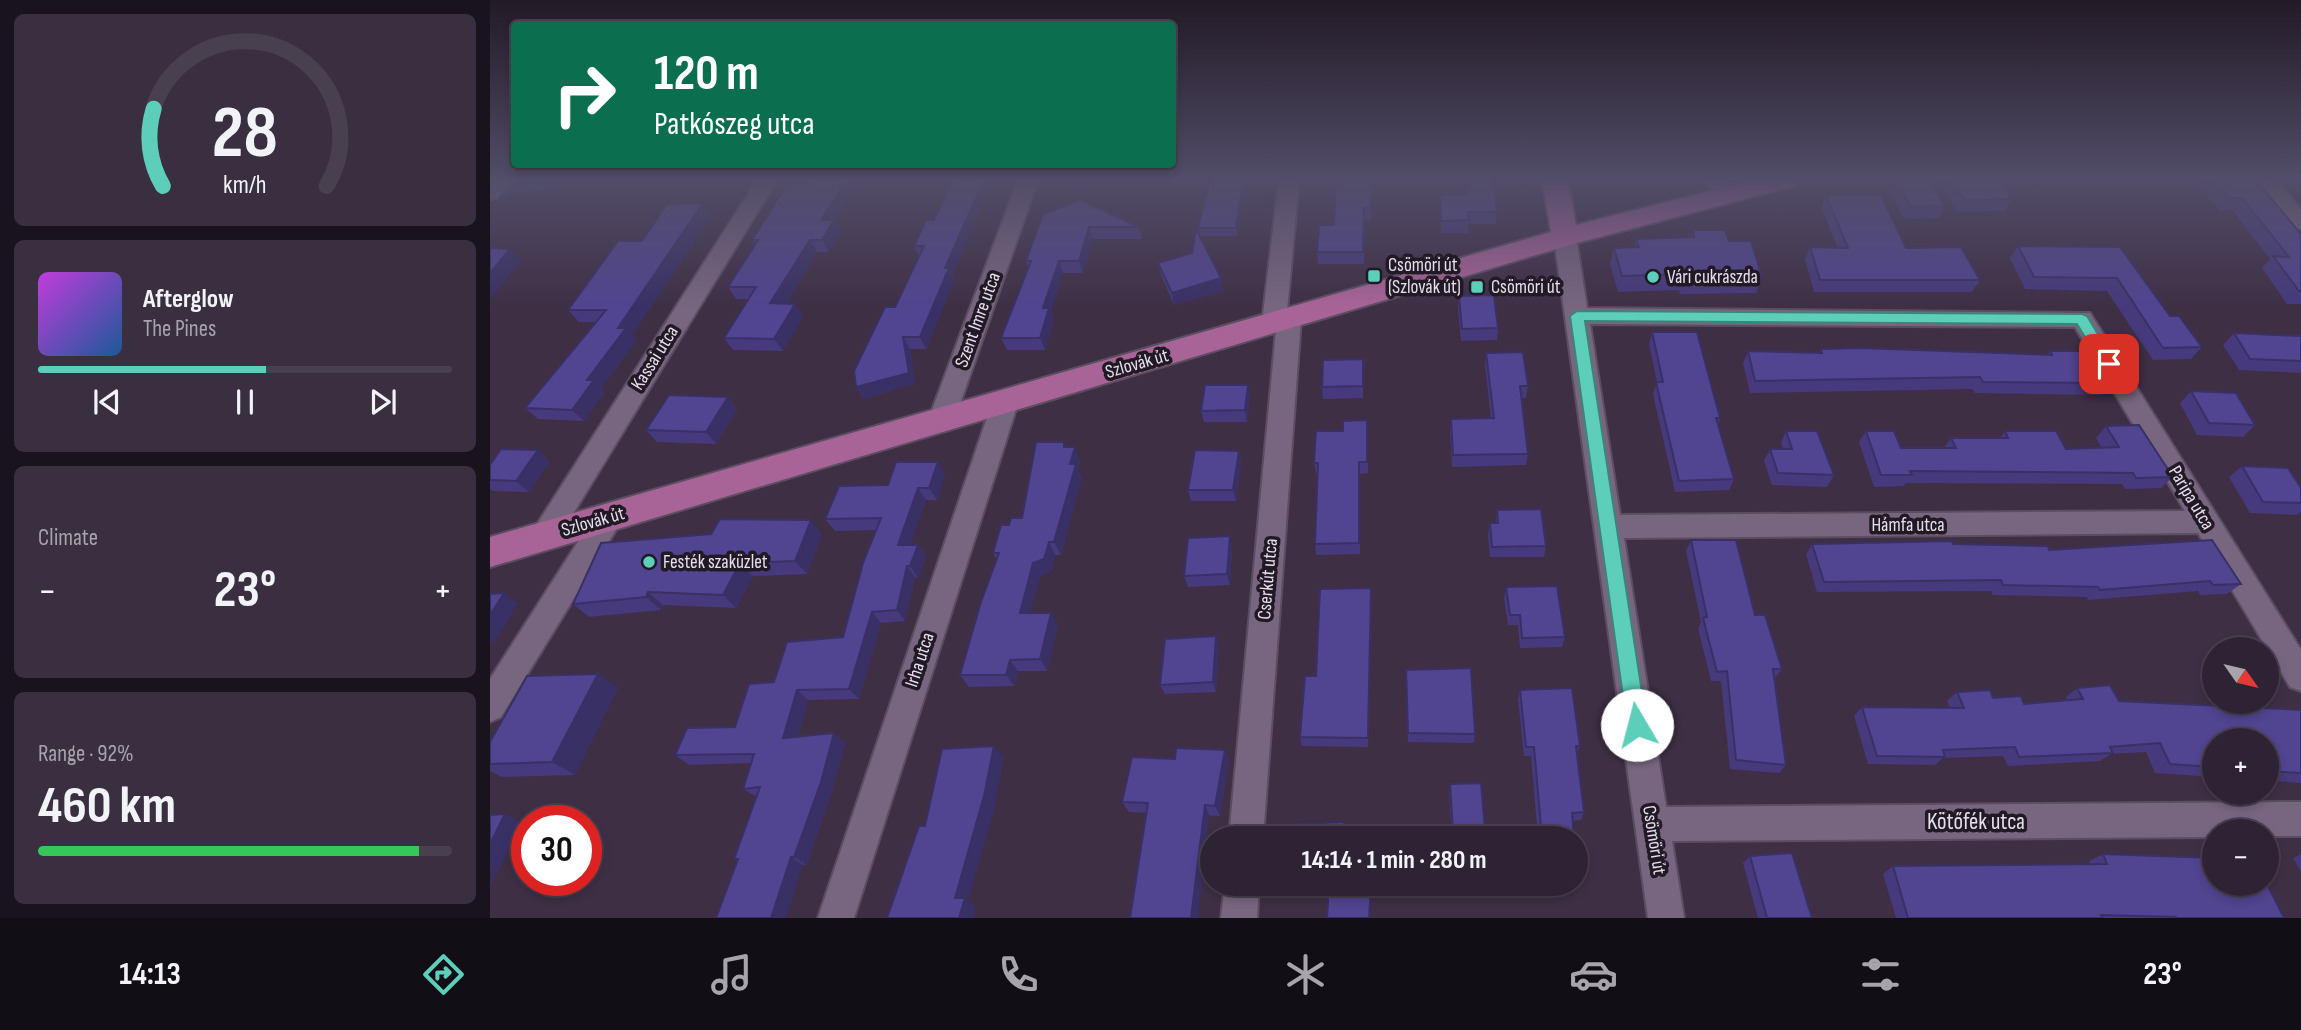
<!DOCTYPE html>
<html lang="en">
<head>
<meta charset="utf-8">
<style>
	:root { --surface:#2e2334; --page:#3a2f40; --text:#f1f3f6; --muted:#a7a4ac; --line:#49404f; --accent:#5cceba }
	body { margin:0; font-family:"Sofia Sans Condensed",sans-serif; background:var(--page); color:var(--text); height:100vh; display:flex; flex-direction:column; font-size:26px; white-space:nowrap }
	* { box-sizing:border-box; margin:0 }
	p { font-size:23px; color:var(--muted) }
	.icon { flex:none; width:38px; height:38px; fill:none; stroke:currentColor; stroke-width:2; stroke-linecap:round; stroke-linejoin:round }
	.map { position:relative; flex:1; overflow:hidden }
	.details { display:flex; flex-direction:column; gap:14px; padding:14px; background:#19131d; width:490px }
	.details>* { flex:none }
	.hud { position:absolute; left:21px; top:21px; width:665px; height:147px; border-radius:7px; box-shadow:0 4px 10px #0003,0 0 0 2px var(--line); background:#0b6e4f; color:#fff; overflow:hidden }
	.needle { width:46px; rotate:124deg }
	.fabs { position:absolute; left:1712px; top:637px; display:grid; gap:14px }
	.fabs a { display:grid; place-items:center; width:77px; height:77px; border-radius:50%; background:var(--surface); box-shadow:0 4px 10px #0003,0 0 0 2px var(--line); font-size:35px }
	.speed { position:absolute; left:21px; top:805px; display:flex; gap:14px; font-size:35px; font-weight:700; text-align:center }
	.speed>* { display:grid; place-content:center; width:91px; height:91px; border-radius:50%; background:var(--surface); box-shadow:0 4px 10px #0003,0 0 0 2px var(--line); line-height:1 }
	.speed .limit { border:10px solid #d22; background:#fff; color:#111 }
	.pin { position:absolute; display:grid; place-items:center; width:60px; height:60px; color:#fff; margin:-30px; border-radius:14px; box-shadow:0 4px 10px #0006 }
	.me { position:absolute; width:77px; margin:-38px; rotate:352deg; stroke-linejoin:round; filter:drop-shadow(0 0 5px #0008) }
	.turn { display:flex; align-items:center; gap:24px; height:147px; padding:0 28px; font-size:32px }
	.turn .icon { width:91px; height:91px; stroke-width:2.5 }
	.turn b { display:block; font-size:49px; line-height:60px }
	.big { font-size:52px; font-weight:700; line-height:1.1 }
	.details .widget { flex:1; display:flex; flex-direction:column; justify-content:center; gap:10px; min-width:0; padding:0 24px; border-radius:10px; background:var(--page) }
	.details .dial { align-items:center; gap:0 }
	.dial svg { height:182px; overflow:visible; fill:none; stroke:var(--line); stroke-width:7; stroke-linecap:round; text-anchor:middle }
	.dial text { fill:var(--text); stroke:none }
	.song { display:flex; align-items:center; gap:21px }
	.cover { width:84px; height:84px; border-radius:10px; background:linear-gradient(135deg,hsl(290 70% 55%),hsl(210 70% 35%)) }
	.played { height:7px; border-radius:4px; background:linear-gradient(90deg,var(--accent) 55%,var(--line) 55%) }
	.keys { display:flex; justify-content:space-around; direction:ltr }
	.heat { display:flex; justify-content:space-between; align-items:center; font-size:38px; direction:ltr }
	.charge { height:10px; border-radius:5px; background:linear-gradient(90deg,#34c759 92%,var(--line) 0) }
	.trip { position:absolute; left:710px; top:826px; width:388px; height:70px; border-radius:35px; background:var(--surface); box-shadow:0 4px 10px #0003,0 0 0 2px var(--line); font-weight:700; line-height:70px; text-align:center }
	.tabs { display:flex; height:112px; justify-content:space-around; align-items:center; background:#120e15; color:var(--muted) }
	.tabs .icon { width:49px; height:49px }
	.tabs .selected { color:var(--accent) }
	.tabs b { font-size:32px; color:var(--text) }
	main { display:flex; flex:1; min-height:0 }
	.map>svg:first-child { display:block }
</style>
</head>
<body>
<main>
<section class="details">
<div class="widget dial"><svg viewBox="0 0 100 80">
<path d="M14 69A42 42 0 1 1 86 69"/>
<path d="M14 69A42 42 0 0 1 10 35" stroke="#5cceba"/>
<text x="50" y="56" font-size="32" font-weight="700">28</text>
<text x="50" y="72" font-size="11">km/h</text>
</svg></div>
<div class="widget">
<div class="song"><i class="cover"></i><div><b>Afterglow</b><p>The Pines</p></div></div>
<div class="played"></div>
<div class="keys"><svg class="icon" aria-label="previous" viewBox="0 0 24 24"><path d="M18 5L8 12l10 7zM5 5v14"/></svg><svg class="icon" aria-label="pause" viewBox="0 0 24 24"><path d="M8 5v14M16 5v14"/></svg><svg class="icon" aria-label="next" viewBox="0 0 24 24"><path d="M6 5l10 7-10 7zM19 5v14"/></svg></div>
</div>
<div class="widget"><p>Climate</p>
<div class="heat"><a>−</a><b class="big">23°</b><a>+</a></div>
</div>
<div class="widget"><p>Range · 92%</p><b class="big">460 km</b><div class="charge"></div></div>
</section>
<div class="map">
<svg width="1811" height="918" viewBox="0 0 1811 918">
	<rect width="100%" height="100%" fill="#3e2f45"/>
	<g fill="none" stroke-linecap="round" stroke-linejoin="round">
		<path stroke="#244b8f" stroke-width="7" d="M0,194L84,180"/>
		<g stroke="#5c4e61" stroke-width="4">
			<path id="minor" d="M22,180L7,198L0,199L1,180Z
				M267,180H287L64,545L54,549L44,545L40,537L44,529Z
				M528,180H548L464,421L460,428L451,431L442,428L438,421Z
				M789,180H809L797,311L807,313L811,319L773,838H739L786,331L776,329L772,323Z
				M1213,180H1235L1248,195L1245,200H1231Z
				M1764,180H1785L1811,209V229L1803,227Z
				M1075,230L1086,237L1097,308L1600,313L1811,650V691L1800,687L1708,533L1134,538L1176,807L1811,802V836H1776V831H1724V837L1182,841L1194,918H1158L1064,237ZM1100,324L1585,327L1695,511L1130,515Z
				M515,394L524,396L528,403L364,918H328L502,403L506,396Z
				M119,506L129,509L133,517L129,525L11,717L0,722V679L109,509Z
				M735,884H769L767,918H731Z"/>
		</g>
		<g stroke="#5c4e61" stroke-width="4">
			<path id="major" d="M1052,180H1078L1086,225L1264,180H1308L1304,186L1083,244L0,567V537L1061,232Z"/>
		</g>
		<use href="#minor" fill="#786680" fill-rule="evenodd"/>
		<use href="#major" fill="#a86496" fill-rule="evenodd"/>
	</g>
	<path fill="#463a7c" d="M458,180H503L462,275L464,280L436,349H420L425,384L373,399L405,307L429,256L424,246L444,220L463,181H459Z
		M573,180H604L601,188H575Z
		M720,180H756L747,236H710L708,228Z
		M843,180H882L881,220H875L874,264H828L827,252L844,225L846,181Z
		M977,180H1004L1007,212L1006,224H978V233H951L950,195H976V190H978Z
		M1450,180H1510L1522,199L1515,211L1467,212L1449,182Z
		M1708,180H1763L1811,234V304H1797L1772,268L1780,259L1742,210H1730L1706,183Z
		M1407,183L1455,206L1448,218L1415,219L1401,195Z
		M1336,195L1416,248L1490,280L1482,292H1324L1315,259L1320,247L1348,248L1331,207Z
		M553,214L649,227L652,239H603L593,273H573L561,312L564,321L555,350H517L511,338L538,268L536,261Z
		M222,215L142,335L147,340L111,388L115,392L94,421L48,419L35,408L106,322H89L78,310L152,241Z
		M345,221L351,232L339,252H327L296,304H305L313,316L293,351L243,350L234,338L259,299H246L238,287L265,244L262,240Z
		M1203,230L1239,241L1272,277L1266,293L1190,294L1189,290L1128,292L1120,264L1124,248L1144,247L1146,239L1201,237Z
		M1528,246L1630,247L1680,316L1712,347L1701,359L1663,360L1617,291L1535,289L1520,258Z
		M668,263L733,291L684,305L671,275Z
		M969,296L1008,328L1007,340L971,341L968,308Z
		M1162,332L1230,418L1228,425L1244,479L1239,490L1185,492L1163,394L1167,382L1159,344Z
		M1744,333L1811,336V373L1749,370L1733,345Z
		M1331,349L1557,355L1560,351L1621,383L1611,395L1485,393L1482,389L1260,393L1253,363L1258,351L1329,353Z
		M996,353L1038,386L1036,398H1031L1038,454L1036,465L962,467L960,430L961,419L1001,418L995,365Z
		M873,359V398L833,399L832,387Z
		M1701,391L1765,425L1753,437L1707,435L1690,403Z
		M760,396L757,422H714L711,411Z
		M238,397L247,409L226,444L167,442L156,430Z
		M877,420L878,473L870,474V554L826,555L825,544L828,474H826L824,463L853,431Z
		M1616,426L1683,477L1671,488L1635,489L1632,484L1416,483L1414,486L1384,487L1369,442L1376,431L1411,448H1454L1461,438H1510L1515,431L1576,449L1612,448L1606,438Z
		M1296,431L1344,475L1337,487L1282,485L1274,461L1280,449H1293L1291,443Z
		M574,442L576,447L590,461L588,469L592,478L571,555H565L561,572L550,576L540,613H561L568,625L557,671H528L524,686L479,687L470,675L507,560L503,553L519,525L532,518Z
		M48,450L60,461L39,492L3,491L0,489V465Z
		M749,451L751,463L746,501H701L698,490Z
		M1752,466L1811,488V512L1807,515L1760,513L1739,477Z
		M455,474L447,500H436L420,545H428L436,556L428,578L425,577L415,621L391,623L369,699L318,700L308,737L344,733L355,743L342,791L317,865L247,861L244,859L267,797L253,789L261,763L199,765L185,755L245,727L284,682L353,637L387,530L345,531L335,519L398,485Z
		M1007,510L1056,546L1054,557H1000L998,534L1000,523H1006Z
		M332,534L317,574L263,576L246,608L173,605L171,610L99,617L83,604Z
		M1201,540L1265,615L1292,669L1285,678L1284,679L1296,765L1289,773L1240,769L1231,681H1221L1208,628L1211,622L1196,551Z
		M1322,544H1463L1559,550L1751,584L1737,594L1710,595L1708,591L1598,600L1597,597L1503,595L1501,591L1327,592L1316,554Z
		M742,547L740,585L698,587L694,576Z
		M1016,587L1075,637L1072,647L1030,648L1028,625H1018L1014,598Z
		M881,599L878,747L812,746L810,737L826,676Z
		M729,646L726,692L675,694L670,685Z
		M108,674L128,688L85,775L12,777L0,771V742Z
		M916,680L985,734L984,743L918,742Z
		M1587,688L1629,701L1811,710V783L1776,780V740H1724V777L1665,773L1656,752L1621,754L1610,761L1518,766L1513,756L1453,758L1445,765L1378,764L1364,716L1372,707L1460,708L1457,701L1467,692L1534,704L1577,700L1576,697Z
		M1030,690L1090,746L1087,753L1094,812L1091,820L1082,821L1084,838H1048L1041,756H1034L1028,699Z
		M735,750L739,761L730,816L639,812L632,802L685,759Z
		M960,784L995,830L993,838H962L959,792Z
		M1613,854L1794,918H1406L1393,874L1403,866L1600,865L1599,861Z
		M1811,854V872L1803,858Z
		M1260,856L1322,918H1268L1253,863Z
		M806,884H902L806,886Z"/>
	<path fill="#393065" d="M356,180H370L345,221L351,232L339,252L332,240L331,220Z
		M494,180H503L462,275L464,280L436,349L430,337L455,268Z
		M600,180H604L601,188L599,182Z
		M753,180H756L747,236L746,228Z
		M213,203L222,215L142,335L147,340L111,388L115,392L94,421L82,410L97,380L128,328Z
		M599,227L603,239L593,273L589,261Z
		M320,240L327,252L289,315L280,303Z
		M20,249L31,261L0,299V273Z
		M569,261L573,273L561,312L564,321L555,350L550,338L553,308Z
		M731,278L733,291L684,305L682,293Z
		M305,304L313,316L293,351L284,339Z
		M413,337L420,349L425,384L373,399L366,387Z
		M758,385L760,396L757,422L755,410Z
		M238,397L247,409L226,444L216,432Z
		M585,447L590,461L588,469L592,478L571,555L564,542Z
		M48,450L60,461L39,492L26,481Z
		M749,451L751,463L746,501L743,490Z
		M448,462L455,474L447,500L439,488Z
		M428,488L436,500L417,556L408,545Z
		M321,520L332,534L317,574L305,561Z
		M740,536L742,547L740,585L737,574Z
		M559,542L565,555L561,572L550,576L537,626L530,613L543,563Z
		M428,545L436,556L428,578L420,566Z
		M250,563L263,576L246,608L233,595Z
		M417,566L425,577L415,621L407,610Z
		M158,592L173,605L171,610L156,597Z
		M14,593L28,603L4,643L0,641V615Z
		M382,612L391,623L369,699L359,689Z
		M561,613L568,625L557,671L550,659Z
		M726,636L729,646L726,692L723,682Z
		M520,660L528,671L524,686L516,675Z
		M108,674L128,688L85,775L62,762Z
		M307,690L318,700L305,747L293,738Z
		M344,733L355,743L342,791L317,865L304,857Z
		M504,746L514,757L505,807L478,900L486,907L483,918H469L465,898Z
		M735,750L739,761L730,816L725,806Z
		M715,805L719,815L708,918H701Z
		M15,814L32,822L1,886L0,844Z
		M301,857L313,865L296,918H281Z"/>
	<path fill="#514490" stroke="#393065" stroke-width="2" d="M323,180H356L331,220H344L332,240H320L280,303L305,304L284,339L234,338L266,287H238L268,240H262L297,184H320Z
		M463,180H494L455,268H459L430,337H413L419,373L366,387L364,371L395,307H405L434,246H424L436,220H444Z
		M573,180H600L599,182H573Z
		M720,180H753L746,228H708Z
		M846,180H881V208H874L873,252H827L829,225H844Z
		M979,180H1004L1007,212H978L979,220L951,221L950,195H977L976,190H980Z
		M1462,180H1510L1522,199L1474,200Z
		M1724,180H1763L1770,185L1811,234V291H1809L1783,256L1799,257L1752,198H1740Z
		M1440,182L1455,206L1421,207L1407,183Z
		M1336,195H1391L1416,248L1471,247L1490,280H1330L1320,247L1358,248Z
		M591,200L649,227H599L589,261H569L553,308H559L550,338H511L541,261H536L553,214Z
		M213,203L128,328H136L97,380H104L82,410L35,408L116,310H78L128,241H152L177,204Z
		M706,229L731,278L682,293L668,263L702,253Z
		M1203,230H1235L1239,241H1261L1272,277L1195,278L1194,274L1132,276L1124,248L1149,247L1146,239L1204,237Z
		M1528,246L1630,247L1680,316H1689L1712,347L1673,348L1627,278L1544,277Z
		M0,248L20,249L0,273Z
		M1004,295L1008,328L972,329L969,296Z
		M1162,332H1207L1230,418H1226L1244,479L1189,481L1166,382H1173Z
		M1744,333L1811,336V361L1760,359Z
		M1372,348L1562,355L1560,351H1603L1621,383L1493,382L1490,377L1265,381L1258,351L1332,353L1331,349Z
		M1033,352L1038,386H1030L1038,454L963,455L961,419L1004,418L996,353Z
		M873,359V386L832,387L833,360Z
		M715,385H758L755,410L711,411Z
		M1701,391L1746,393L1765,425L1719,423Z
		M179,395L238,397L216,432L156,430Z
		M877,420V462H869V543L825,544L828,463H824L826,431H853V421Z
		M1649,425L1683,477L1646,478L1643,473L1420,471L1422,475H1391L1376,431H1404L1411,448H1466L1461,438H1518L1515,431H1566L1576,449L1629,447L1616,426Z
		M1296,431H1327L1344,475L1288,473L1280,449H1302Z
		M546,442H574V447H585L580,464H586L564,542H559L554,559L543,563L530,613H561L550,659L520,660L516,675H470L491,602L509,553H503L511,525H519L521,518H532Z
		M11,449L48,450L26,481L0,480V465Z
		M705,450L749,451L743,490H698Z
		M406,462H448L439,488H428L408,545H428L420,566H417L407,610L382,612L359,689L307,690L293,738L344,733L331,782L304,857H301L281,918H226L248,859H244L270,787L253,789L264,754L185,755L197,728L245,727L259,684L284,682L297,642L353,637L373,563L391,518L335,519L349,486L398,485Z
		M1752,466L1798,468L1811,488V503L1773,502Z
		M1051,509L1056,546L1002,547L1000,523H1008L1007,510Z
		M230,519L321,520L305,561L250,563L233,595L158,592L156,597L83,604L111,543L221,534Z
		M740,536L737,574L694,576L698,538Z
		M1201,540H1246L1265,615H1275L1292,669H1283L1296,765L1246,760L1237,671L1227,672L1213,618L1217,617Z
		M1722,540L1751,584L1723,585L1720,581L1610,590L1608,587L1513,585L1511,580L1334,582L1322,544L1462,541L1463,544L1558,546L1559,550Z
		M1067,586L1075,637L1032,638L1030,615H1020L1016,587Z
		M881,588L878,738L810,737L815,676H826L830,589Z
		M14,593L0,615V594Z
		M726,636L723,682L670,685L675,639Z
		M981,668L985,734L918,733L916,670Z
		M108,674L62,762L0,764V742L37,676Z
		M1620,685L1629,701L1811,710V773L1776,771V740H1724V767L1680,764L1670,743L1620,747L1623,753L1529,757L1525,747L1453,750L1455,757L1387,756L1372,707L1474,708L1467,692L1500,690L1503,698L1531,696L1534,704L1593,699L1587,688Z
		M1082,688L1090,746H1086L1094,812L1082,813L1084,838H1052L1044,747H1036L1030,690Z
		M504,746L494,796L465,898H475L469,918H397L429,826H435L452,749Z
		M686,748L735,750L725,806L715,805L701,918H640L658,803L632,802L642,757L685,759Z
		M991,783L995,830L963,831L960,784Z
		M15,814L0,844V815Z
		M854,822V838H806L807,824Z
		M1302,853L1322,918H1277L1260,856Z
		M1613,854L1724,858V884H1776V882L1794,918H1686V917L1611,915L1613,918H1418L1403,866L1617,864Z
		M839,884H881L879,918H837Z"/>
	<linearGradient id="sky" x2="0" y2="1"><stop stop-color="#221a26"/><stop offset="0.58" stop-color="#524d68"/><stop offset="1" stop-color="#524d68" stop-opacity="0"/></linearGradient>
	<rect width="1811" height="308" fill="url(#sky)"/>
	<path fill="#5cceba" stroke="#3c8679" stroke-width="2" d="M1087,311L1592,314L1597,316L1626,364L1624,368H1614L1587,324L1095,321L1157,725L1154,732L1147,735L1140,732L1137,725L1080,316Z"/>
	<g fill="#5cceba" stroke="#211a24" stroke-width="2.5">
		<rect x="877" y="269" width="14" height="14" rx="3.5"/>
		<circle cx="1163" cy="277" r="7"/>
		<rect x="980" y="280" width="14" height="14" rx="3.5"/>
		<circle cx="159" cy="562" r="7"/>
	</g>
	<g text-anchor="middle" dominant-baseline="central" stroke-width="7" stroke-linejoin="round" paint-order="stroke">
		<g font-size="19" fill="#e8dfed" stroke="#211a24" text-anchor="start">
			<text x="898" y="265">Csömöri út<tspan x="898" dy="22">(Szlovák út)</tspan></text>
			<text x="1177" y="277">Vári cukrászda</text>
			<text x="1001" y="287">Csömöri út</text>
			<text x="173" y="562">Festék szaküzlet</text>
		</g>
		<g font-size="19" fill="#e8dfed" stroke="#211a24">
			<text transform="translate(488 320) rotate(-70)">Szent Imre utca</text>
			<text transform="translate(165 358) rotate(-58)">Kassai utca</text>
			<text transform="translate(647 364) rotate(-16)">Szlovák út</text>
			<text transform="translate(1701 498) rotate(59)">Paripa utca</text>
			<text transform="translate(103 522) rotate(-16)">Szlovák út</text>
			<text x="1418" y="525">Hámfa utca</text>
			<text transform="translate(778 579) rotate(-85)">Cserkút utca</text>
			<text transform="translate(430 660) rotate(-72)">Irha utca</text>
			<text transform="translate(1164 840) rotate(81)">Csömöri út</text>
		</g>
		<g font-size="23" fill="#e8dfed" stroke="#211a24">
			<text x="1486" y="822">Kötőfék utca</text>
		</g>
	</g>
</svg>
<div class="fabs">
<a><svg class="needle" viewBox="-14 -14 28 28"><path d="M0-13l5 13h-10z" fill="#e53935"/><path d="M0 13l5-13h-10z" fill="#a7a4ac"/></svg></a>
<a>+</a>
<a>−</a>
</div>
<div class="speed"><div class="limit">30</div></div>
<div class="pin" style="left:1619px;top:364px;background:#d93025"><svg class="icon" aria-label="arrive" viewBox="0 0 24 24"><path d="M6 21V4h12l-3 4 3 4H6"/></svg></div>
<svg class="me" style="left:1147px;top:725px" viewBox="-20 -20 40 40"><circle r="19" fill="#fff"/><path d="M0-13L10 11 0 6-10 11z" fill="#5cceba"/></svg>
<div class="trip">14:14 · 1 min · 280 m</div>
<div class="hud">
<div class="turn"><svg class="icon" aria-label="right" viewBox="0 0 24 24"><path d="M7 20v-9h11M14 6l5 5-5 5"/></svg><div><b>120 m</b>Patkószeg utca</div></div>
</div>
</div>
</main>
<nav class="tabs">
<b>14:13</b>
<svg class="icon selected" aria-label="directions" viewBox="0 0 24 24"><path d="M12 3l9 9-9 9-9-9zM9 14v-3h6M13 9l2 2-2 2"/></svg>
<svg class="icon" aria-label="music" viewBox="0 0 24 24"><path d="M9 18V5l10-2v13"/><circle cx="6" cy="18" r="3"/><circle cx="16" cy="16" r="3"/></svg>
<svg class="icon" aria-label="phone" viewBox="0 0 24 24"><path d="M5 4h4l2 5-3 2q2 4 5 5l2-3 5 2v4C11 20 4 13 5 4z"/></svg>
<svg class="icon" aria-label="climate" viewBox="0 0 24 24"><path d="M12 3v18M4 7l16 10M4 17L20 7"/></svg>
<svg class="icon" aria-label="car" viewBox="0 0 24 24"><path d="M5 17H2v-5l4-1 3-4h7l3 4 3 1v5h-3M9 17h6M6 11h13"/><circle cx="7" cy="17" r="2"/><circle cx="17" cy="17" r="2"/></svg>
<svg class="icon" aria-label="filters" viewBox="0 0 24 24"><path d="M4 7h16M4 17h16"/><circle cx="9" cy="7" r="2"/><circle cx="15" cy="17" r="2"/></svg>
<b>23°</b>
</nav>
</body>
</html>
